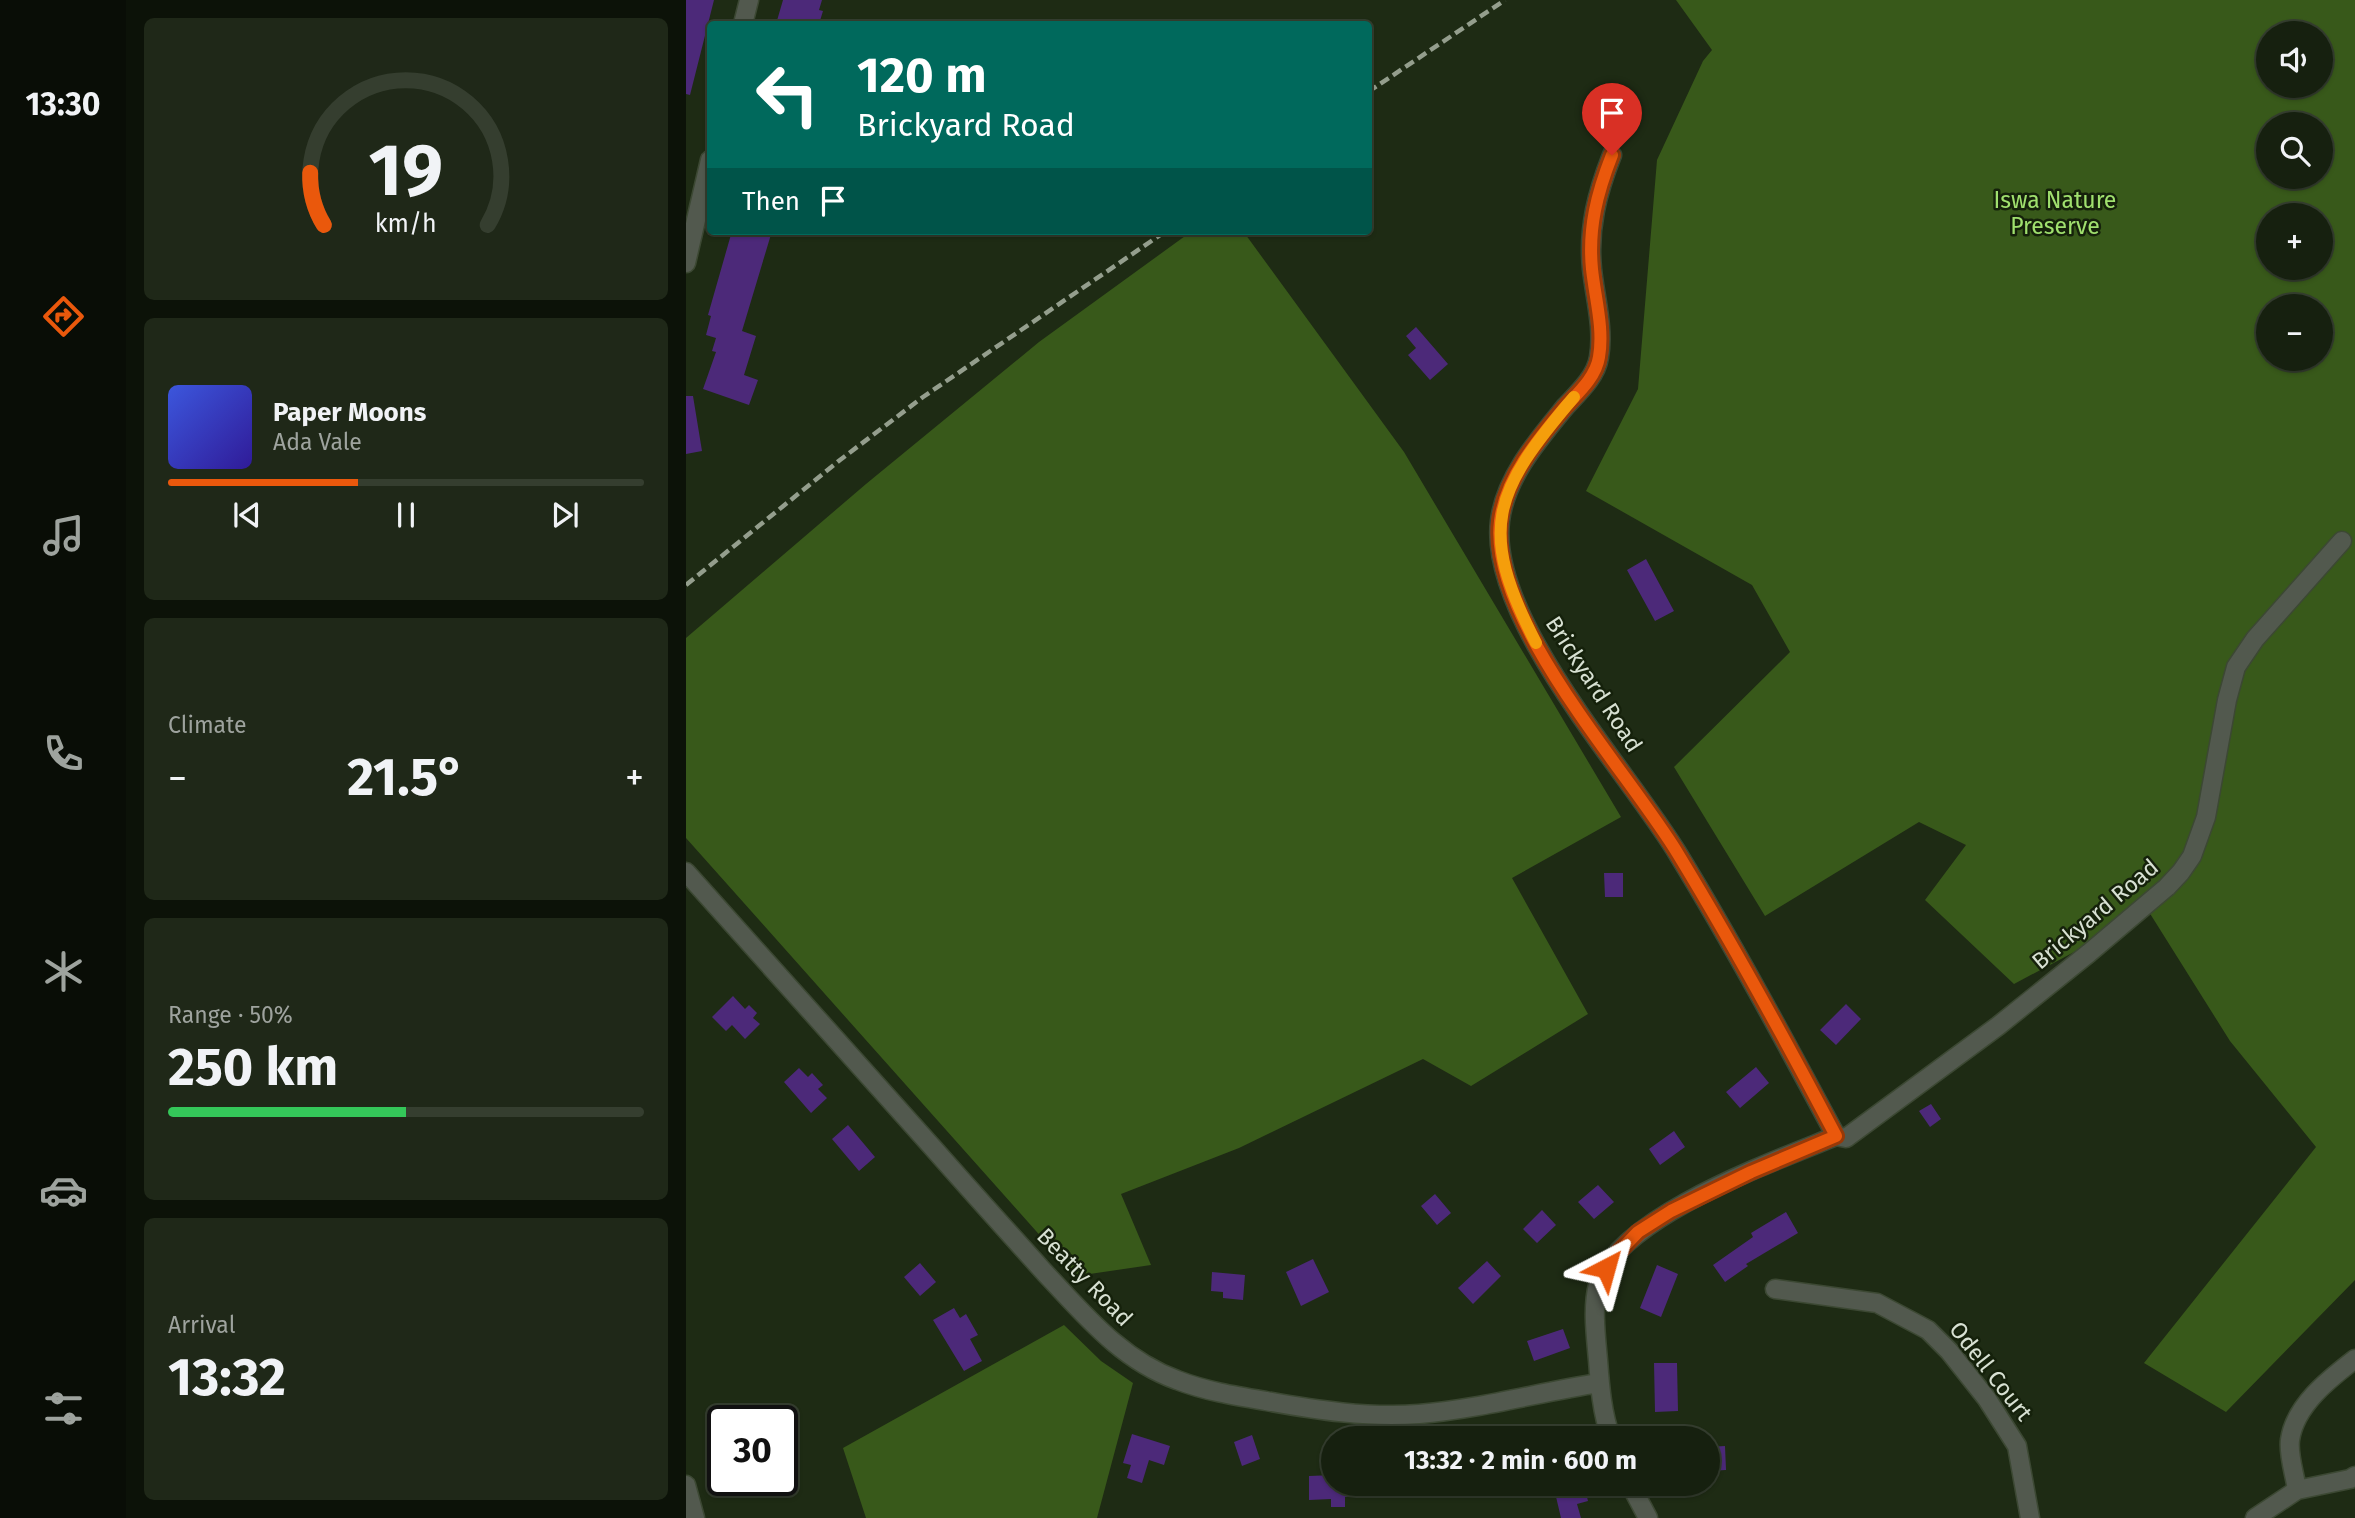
<!DOCTYPE html>
<html lang="en">
<head>
<meta charset="utf-8">
<style>
	:root { --surface:#16200f; --page:#1f2818; --text:#f1f3f6; --muted:#9ea39e; --line:#353e2f; --accent:#ea580c }
	body { margin:0; font-family:"Fira Sans",sans-serif; background:var(--page); color:var(--text); height:100vh; display:flex; flex-direction:column; font-size:26px; white-space:nowrap }
	* { box-sizing:border-box; margin:0 }
	p { font-size:23px; color:var(--muted) }
	.icon { flex:none; width:38px; height:38px; fill:none; stroke:currentColor; stroke-width:2; stroke-linecap:round; stroke-linejoin:round }
	.map { position:relative; flex:1; overflow:hidden }
	.drawer { display:flex; flex-direction:column; gap:18px; padding:18px; background:#0c1208; width:560px }
	.drawer>* { flex:none }
	.hud { position:absolute; left:21px; top:21px; width:665px; height:214px; border-radius:7px; box-shadow:0 2px 5px #0004,0 0 0 2px var(--line); background:#00695c; color:#fff; overflow:hidden }
	.fabs { position:absolute; left:1570px; top:21px; display:grid; gap:14px }
	.fabs a { display:grid; place-items:center; width:77px; height:77px; border-radius:50%; background:var(--surface); box-shadow:0 2px 5px #0004,0 0 0 2px var(--line); font-size:35px }
	.speed { position:absolute; left:21px; top:1405px; display:flex; gap:14px; font-size:35px; font-weight:700; text-align:center }
	.speed>* { display:grid; place-content:center; width:91px; height:91px; border-radius:50%; background:var(--surface); box-shadow:0 2px 5px #0004,0 0 0 2px var(--line); line-height:1 }
	.speed .limit { border:4px solid #111; border-radius:10px; background:#fff; color:#111 }
	.pin { position:absolute; display:grid; place-items:center; width:60px; height:60px; color:#fff; margin:-72px -30px; border-radius:50% 50% 50% 0; rotate:-45deg; box-shadow:0 0 7px #0007 }
	.pin .icon { rotate:45deg }
	.me { position:absolute; width:77px; margin:-38px; rotate:39deg; stroke-linejoin:round; filter:drop-shadow(0 0 5px #0008) }
	.turn { display:flex; align-items:center; gap:24px; height:147px; padding:0 35px; font-size:32px }
	.turn .icon { width:91px; height:91px; stroke-width:2.5 }
	.turn b { display:block; font-size:49px; line-height:60px }
	.then { display:flex; align-items:center; height:66px; padding:0 35px; background:#0003; gap:14px; font-size:26px }
	.big { font-size:52px; font-weight:700; line-height:1.1 }
	.drawer .widget { flex:1; display:flex; flex-direction:column; justify-content:center; gap:10px; min-width:0; padding:0 24px; border-radius:10px; background:var(--page) }
	.drawer .dial { align-items:center; gap:0 }
	.dial svg { height:182px; overflow:visible; fill:none; stroke:var(--line); stroke-width:7; stroke-linecap:round; text-anchor:middle }
	.dial text { fill:var(--text); stroke:none }
	.song { display:flex; align-items:center; gap:21px }
	.cover { width:84px; height:84px; border-radius:10px; background:linear-gradient(135deg,hsl(230 70% 55%),hsl(250 70% 35%)) }
	.played { height:7px; border-radius:4px; background:linear-gradient(90deg,var(--accent) 40%,var(--line) 40%) }
	.keys { display:flex; justify-content:space-around; direction:ltr }
	.heat { display:flex; justify-content:space-between; align-items:center; font-size:38px; direction:ltr }
	.charge { height:10px; border-radius:5px; background:linear-gradient(90deg,#34c759 50%,var(--line) 0) }
	.trip { position:absolute; left:635px; top:1426px; width:399px; height:70px; border-radius:35px; background:var(--surface); box-shadow:0 2px 5px #0004,0 0 0 2px var(--line); font-weight:700; line-height:70px; text-align:center }
	main { display:flex; flex:1; min-height:0 }
	.tabs { display:flex; flex-direction:column; width:126px; justify-content:space-around; align-items:center; background:#090d06; color:var(--muted) }
	.tabs .icon { width:49px; height:49px }
	.tabs .active { color:var(--accent) }
	.tabs b { font-size:32px; color:var(--text) }
	.map>svg:first-child { display:block }
</style>
</head>
<body>
<main>
<nav class="tabs">
<b>13:30</b>
<svg class="icon active" aria-label="directions" viewBox="0 0 24 24"><path d="M12 3l9 9-9 9-9-9zM9 14v-3h6M13 9l2 2-2 2"/></svg>
<svg class="icon" aria-label="music" viewBox="0 0 24 24"><path d="M9 18V5l10-2v13"/><circle cx="6" cy="18" r="3"/><circle cx="16" cy="16" r="3"/></svg>
<svg class="icon" aria-label="phone" viewBox="0 0 24 24"><path d="M5 4h4l2 5-3 2q2 4 5 5l2-3 5 2v4C11 20 4 13 5 4z"/></svg>
<svg class="icon" aria-label="climate" viewBox="0 0 24 24"><path d="M12 3v18M4 7l16 10M4 17L20 7"/></svg>
<svg class="icon" aria-label="car" viewBox="0 0 24 24"><path d="M5 17H2v-5l4-1 3-4h7l3 4 3 1v5h-3M9 17h6M6 11h13"/><circle cx="7" cy="17" r="2"/><circle cx="17" cy="17" r="2"/></svg>
<svg class="icon" aria-label="filters" viewBox="0 0 24 24"><path d="M4 7h16M4 17h16"/><circle cx="9" cy="7" r="2"/><circle cx="15" cy="17" r="2"/></svg>
</nav>
<section class="drawer">
<div class="widget dial"><svg viewBox="0 0 100 80">
<path d="M14 69A42 42 0 1 1 86 69"/>
<path d="M14 69A42 42 0 0 1 8 46" stroke="#ea580c"/>
<text x="50" y="56" font-size="32" font-weight="700">19</text>
<text x="50" y="72" font-size="11">km/h</text>
</svg></div>
<div class="widget">
<div class="song"><i class="cover"></i><div><b>Paper Moons</b><p>Ada Vale</p></div></div>
<div class="played"></div>
<div class="keys"><svg class="icon" aria-label="previous" viewBox="0 0 24 24"><path d="M18 5L8 12l10 7zM5 5v14"/></svg><svg class="icon" aria-label="pause" viewBox="0 0 24 24"><path d="M8 5v14M16 5v14"/></svg><svg class="icon" aria-label="next" viewBox="0 0 24 24"><path d="M6 5l10 7-10 7zM19 5v14"/></svg></div>
</div>
<div class="widget"><p>Climate</p>
<div class="heat"><a>−</a><b class="big">21.5°</b><a>+</a></div>
</div>
<div class="widget"><p>Range · 50%</p><b class="big">250 km</b><div class="charge"></div></div>
<div class="widget"><p>Arrival</p><b class="big">13:32</b></div>
</section>
<div class="map">
<svg width="1669" height="1518" viewBox="0 0 1669 1518">
	<rect width="100%" height="100%" fill="#1e2b14"/>
	<path fill="#38591a" fill-rule="evenodd" d="M990,0H1669V1280L1540,1412L1458,1363L1630,1147L1544,1041L1463,912L1328,984L1239,900L1280,845L1233,822L1079,916L988,767L1104,652L1066,585L900,491L952,389L971,160L1017,61L1026,50ZM1582,33H1634V86H1582ZM1582,124H1634V177H1582ZM1582,215H1634V268H1582ZM1582,306H1634V359H1582Z
		M506,231H557L718,452L935,817L826,878L902,1014L785,1086L737,1059L553,1148L435,1194L465,1265L390,1276L0,838V638L180,484L353,342Z
		M378,1325L415,1361L447,1383L411,1518H180L157,1448Z"/>
	<path fill="#4c2979" d="M0,0H28L4,95L0,94Z
		M97,0H136L133,10L137,11L133,24H90Z
		M46,231H86L56,331L70,336L58,375L72,380L63,405L17,389L30,352L26,351L30,338L20,335L25,316L22,315Z
		M730,327L762,364L744,380L722,355L730,348L720,336Z
		M0,396H7L16,451L0,454Z
		M960,559L988,611L969,621L941,570Z
		M918,873H937V897H919Z
		M47,996L59,1009L63,1005L71,1013L67,1018L74,1024L59,1039L46,1025L40,1031L26,1017Z
		M1160,1004L1175,1019L1150,1045L1134,1030Z
		M1070,1067L1083,1083L1054,1108L1040,1092Z
		M113,1068L122,1077L126,1073L137,1085L132,1089L141,1098L125,1113L98,1082Z
		M1245,1104L1255,1119L1244,1127L1233,1111Z
		M162,1125L189,1157L173,1171L146,1139Z
		M988,1131L999,1147L974,1165L963,1149Z
		M912,1185L928,1202L908,1219L892,1202Z
		M749,1194L765,1213L751,1225L735,1206Z
		M856,1210L870,1225L851,1243L837,1229Z
		M1100,1212L1112,1233L1060,1264L1062,1266L1039,1282L1027,1265L1067,1237L1065,1233Z
		M627,1259L643,1292L615,1306L600,1272Z
		M801,1261L815,1276L787,1304L772,1288Z
		M234,1263L250,1282L234,1296L218,1277Z
		M971,1265L992,1274L975,1317L954,1308Z
		M526,1272L559,1275L557,1300L537,1298V1292L525,1291Z
		M268,1308L274,1318L280,1314L292,1335L284,1339L296,1361L278,1371L247,1320Z
		M877,1329L884,1348L848,1361L841,1341Z
		M968,1363H991L992,1411L969,1412Z
		M446,1434L484,1446L478,1465L463,1460L456,1483L441,1478L445,1465L437,1463Z
		M566,1435L574,1459L556,1466L548,1442Z
		M1039,1446L1040,1470L1022,1471V1447Z
		M648,1475V1484H683V1496L659,1497V1507H645V1499L623,1500V1476Z
		M867,1484H886L889,1492L899,1489L902,1501L891,1504L895,1518H875Z"/>
	<g fill="none" stroke-linecap="round" stroke-linejoin="round">
		<g stroke="#3c4833" stroke-width="21">
			<path id="minor" d="M57,24L63,0
				M926,155C911,193 902,228 906,269C909,298 918,328 913,357C910,377 892,393 879,407C852,440 819,478 814,521C802,620 942,771 992,854C1048,946 1099,1041 1150,1136
				M0,263L24,160
				M0,872C83,965 166,1057 248,1149C285,1191 322,1232 359,1273C398,1314 435,1360 491,1380C519,1391 550,1396 580,1401C630,1410 682,1418 733,1414C794,1409 854,1392 913,1383
				M1089,1289L1191,1303L1242,1330L1263,1351L1301,1399L1331,1446L1344,1518
				M925,1438C916,1413 914,1387 912,1360C910,1337 906,1308 912,1285C929,1218 1089,1161 1150,1136L1160,1138L1312,1026L1403,953L1481,887L1495,872L1506,856L1520,817L1541,700L1550,667L1569,639L1656,541
				M944,1484L962,1518
				M0,1485L9,1518
				M1611,1490C1609,1475 1602,1455 1604,1440C1609,1405 1643,1379 1669,1359
				M1569,1518L1611,1490L1664,1479L1669,1476"/>
		</g>
		<use href="#minor" stroke="#52594e" stroke-width="18"/>
		<path stroke="#949e8d" stroke-width="4.5" stroke-dasharray="10 5" stroke-linecap="butt" d="M682,92L819,0
			M0,585L154,460L237,397L480,231"/>
	</g>
	<g fill="none" stroke-linecap="round" stroke-linejoin="round">
		<g stroke="#983908" stroke-width="18">
			<path id="route" d="M920,1268L928,1257L952,1232L985,1211L1065,1172L1150,1136C1100,1041 1048,946 992,854C942,771 802,620 814,521C819,478 852,439 879,407C892,393 910,377 913,357C918,328 909,298 906,269C902,228 911,193 926,155"/>
		</g>
		<use href="#route" stroke="#ea580c" stroke-width="12"/>
		<path stroke="#f59e0b" stroke-width="12" d="M850,643C791,529 807,492 888,397"/>
	</g>
	<g text-anchor="middle" dominant-baseline="central" stroke-width="5" stroke-linejoin="round" paint-order="stroke">
		<g font-size="23" fill="#a0e06e" stroke="#15210b">
			<text x="1369" y="200">Iswa Nature<tspan x="1369" dy="26">Preserve</tspan></text>
		</g>
		<g font-size="23" fill="#d8e1d3" stroke="#15210b">
			<text transform="translate(908 684) rotate(57)">Brickyard Road</text>
			<text transform="translate(1409 914) rotate(-40)">Brickyard Road</text>
			<text transform="translate(399 1277) rotate(46)">Beatty Road</text>
			<text transform="translate(1305 1371) rotate(52)">Odell Court</text>
		</g>
	</g>
</svg>
<div class="fabs">
<a><svg class="icon" aria-label="sound" viewBox="0 0 24 24"><path d="M4 9h4l5-4v14l-5-4H4zM17 9q2 3 0 6"/></svg></a>
<a><svg class="icon" aria-label="search" viewBox="0 0 24 24"><circle cx="10" cy="10" r="6"/><path d="M15 15l6 6"/></svg></a>
<a>+</a>
<a>−</a>
</div>
<div class="speed"><div class="limit">30</div></div>
<div class="pin" style="left:926px;top:155px;background:#d93025"><svg class="icon" aria-label="arrive" viewBox="0 0 24 24"><path d="M6 21V4h12l-3 4 3 4H6"/></svg></div>
<svg class="me" style="left:920px;top:1268px" viewBox="-20 -20 40 40"><path d="M0-17L14 15 0 8-14 15z" fill="#ea580c" stroke="#fff" stroke-width="4"/></svg>
<div class="trip">13:32 · 2 min · 600 m</div>
<div class="hud">
<div class="turn"><svg class="icon" aria-label="left" viewBox="0 0 24 24"><path d="M17 20v-9H6M10 6l-5 5 5 5"/></svg><div><b>120 m</b>Brickyard Road</div></div>
<div class="then">Then<svg class="icon" aria-label="arrive" viewBox="0 0 24 24"><path d="M6 21V4h12l-3 4 3 4H6"/></svg></div>
</div>
</div>
</main>
</body>
</html>
